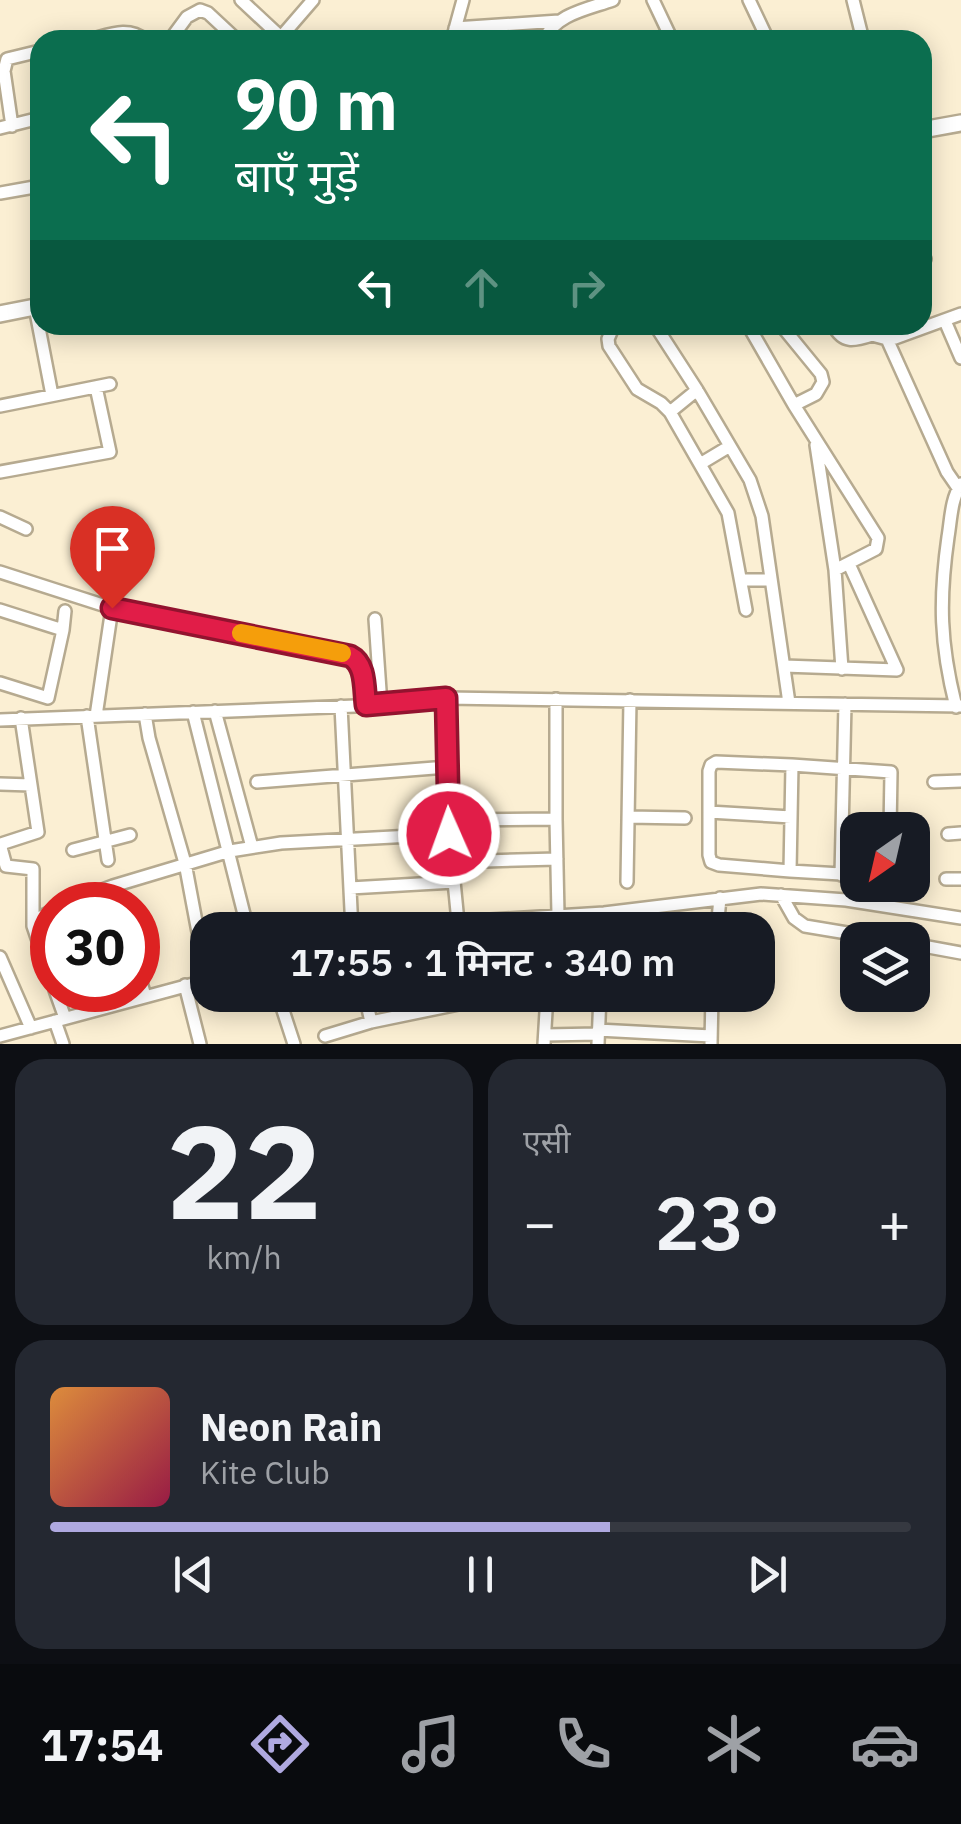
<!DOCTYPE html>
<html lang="hi">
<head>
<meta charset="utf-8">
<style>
	:root { --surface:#171b24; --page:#242831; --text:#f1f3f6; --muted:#9ea1a6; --line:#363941; --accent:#afa9e0 }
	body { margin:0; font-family:"IBM Plex Sans","Noto Sans Devanagari",sans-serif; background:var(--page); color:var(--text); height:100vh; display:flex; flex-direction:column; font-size:38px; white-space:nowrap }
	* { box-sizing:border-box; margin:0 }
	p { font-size:32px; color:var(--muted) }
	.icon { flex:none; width:55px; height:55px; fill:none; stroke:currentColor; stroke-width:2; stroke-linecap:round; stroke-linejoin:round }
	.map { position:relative; height:1044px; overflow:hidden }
	.side { display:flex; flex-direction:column; gap:15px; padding:15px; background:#0d0f14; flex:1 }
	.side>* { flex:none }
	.hud { position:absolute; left:30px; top:30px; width:902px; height:305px; border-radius:30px; box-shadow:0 5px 25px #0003; background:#0b6e4f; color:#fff; overflow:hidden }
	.needle { width:65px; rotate:214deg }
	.tools { position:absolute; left:840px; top:812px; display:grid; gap:20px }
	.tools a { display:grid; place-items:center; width:90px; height:90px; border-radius:20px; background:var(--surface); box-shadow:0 5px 25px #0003; font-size:50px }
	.speed { position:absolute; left:30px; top:882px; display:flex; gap:20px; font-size:50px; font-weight:700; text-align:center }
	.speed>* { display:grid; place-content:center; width:130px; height:130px; border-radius:50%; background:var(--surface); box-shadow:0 5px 25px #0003; line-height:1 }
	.speed .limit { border:15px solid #d22; background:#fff; color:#111 }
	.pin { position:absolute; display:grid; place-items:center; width:85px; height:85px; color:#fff; margin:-102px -42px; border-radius:50% 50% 50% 0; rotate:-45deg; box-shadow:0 0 10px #0007 }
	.pin .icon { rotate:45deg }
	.me { position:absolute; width:110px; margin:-55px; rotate:358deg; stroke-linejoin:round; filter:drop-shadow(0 0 8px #0008) }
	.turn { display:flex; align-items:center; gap:35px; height:210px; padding:0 40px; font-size:45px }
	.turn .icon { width:130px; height:130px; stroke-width:2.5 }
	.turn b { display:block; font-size:70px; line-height:85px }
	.lanes { display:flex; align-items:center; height:95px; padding:0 40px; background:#0003; justify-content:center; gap:50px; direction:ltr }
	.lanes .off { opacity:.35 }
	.big { font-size:75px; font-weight:600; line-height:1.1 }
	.side .widget { flex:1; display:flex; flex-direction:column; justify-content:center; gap:15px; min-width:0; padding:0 35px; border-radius:30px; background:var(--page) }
	.side .dial { align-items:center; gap:0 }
	.dial b { font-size:130px; line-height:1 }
	.song { display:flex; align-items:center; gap:30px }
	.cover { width:120px; height:120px; border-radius:15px; background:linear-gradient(135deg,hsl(30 70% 55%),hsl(340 70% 35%)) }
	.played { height:10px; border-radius:5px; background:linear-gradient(90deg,var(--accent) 65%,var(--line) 65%) }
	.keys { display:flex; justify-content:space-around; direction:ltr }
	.heat { display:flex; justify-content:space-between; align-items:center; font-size:55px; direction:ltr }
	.side .tiles { flex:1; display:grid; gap:15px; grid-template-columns:1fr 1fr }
	.widget:last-child { grid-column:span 2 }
	.trip { position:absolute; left:190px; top:912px; width:585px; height:100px; border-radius:30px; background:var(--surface); box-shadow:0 5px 25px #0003; font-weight:600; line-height:100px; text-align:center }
	.tabs { display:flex; height:160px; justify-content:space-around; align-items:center; background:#090b0e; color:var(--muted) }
	.tabs .icon { width:70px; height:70px }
	.tabs .active { color:var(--accent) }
	.tabs b { font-size:45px; color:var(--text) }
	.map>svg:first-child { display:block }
</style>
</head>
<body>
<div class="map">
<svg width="961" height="1044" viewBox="0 0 961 1044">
	<rect width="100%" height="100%" fill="#fbefd3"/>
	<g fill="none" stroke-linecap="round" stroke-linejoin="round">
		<g stroke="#b6aa90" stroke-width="16">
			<path id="minor" d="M241,0L284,40
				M653,0L672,40
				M749,0L768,40
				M853,0L863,40
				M455,28L559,21
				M281,37L313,0
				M89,40C109,35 128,26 145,40
				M170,40L187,17L200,10L208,13L237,40
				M452,40L463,0
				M544,40C555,14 588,9 613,0
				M817,40L842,38L853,40
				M12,126L4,71L7,59L40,51
				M0,128L40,118
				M0,193L40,186
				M922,260L925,259
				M35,307L52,395
				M945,321L961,358
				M614,325L608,339L609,346L637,389L661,403L670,412L728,513L746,610
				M655,325L697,390L750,480L762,516L789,703
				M748,325L794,405L878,538L876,549L835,570
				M781,325L821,374L823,382L816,394L794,405
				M833,325C843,344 854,341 872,335L877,325
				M872,335L887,339L895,338L961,314
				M887,339L947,472L958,488
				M0,406L110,384
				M670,412L697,390
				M816,445L835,570L842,669
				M700,464L730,446
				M0,472L110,452L96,387
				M0,517L26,529
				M0,572L112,608L350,656L359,663L366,705
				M741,580H771
				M0,610L63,630
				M375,619L381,705
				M784,666L897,670L849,564
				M0,683L48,698L63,630L65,611
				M447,698L448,820L458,922
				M341,706L352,930
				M956,707C940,644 939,600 948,537C951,519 951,499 961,484
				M215,711L252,847
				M193,712L248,930
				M145,714L149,738L185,863L207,980
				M87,716L108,860
				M96,716L112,608
				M0,720L381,705L447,698L961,706
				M257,782L447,767
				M934,782L961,781
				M0,784L31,785
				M709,812L791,817
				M628,817L685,818
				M448,820L556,819
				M948,834L961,833
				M0,844L6,866L33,869V926L52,982
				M1,844L38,832L21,718
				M73,850L130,835
				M485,861L557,859
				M790,871L719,865L711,862L709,855V771L711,765L716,762L792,765
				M841,875L845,704
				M858,875L790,871L792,765L891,772L890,830
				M946,879H961
				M627,882L630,700
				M113,886L119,905
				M350,888L454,882
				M889,891V885
				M781,895L794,918L805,926L889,940
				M63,905L113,886L230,851L281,843L449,834
				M33,921L52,911
				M407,930L458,922L604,913L761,894L846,900L961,918
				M555,930L558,915L556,819V699
				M603,930L604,913
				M717,930L720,898
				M912,944L961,953
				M0,957L31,1028
				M138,972L145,996
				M185,985L200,1044
				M55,990L65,1018
				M92,990L97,1009
				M278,995L294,1044
				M365,995L371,1022
				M55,1021L63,1044
				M598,1030L711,1036
				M545,1035L598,1034
				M0,1036L208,980
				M325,1036L371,1022L478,1000L547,998
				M544,1044L547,995
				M598,1044L600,995
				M711,1044L712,995"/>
		</g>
		<g stroke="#b6aa90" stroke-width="20">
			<path id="tertiary" d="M922,130L961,123
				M0,314L40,306"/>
		</g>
		<use href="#minor" stroke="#fff" stroke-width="11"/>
		<use href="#tertiary" stroke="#fff" stroke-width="15"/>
	</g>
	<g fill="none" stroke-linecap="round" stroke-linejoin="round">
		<g stroke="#92132f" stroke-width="25">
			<path id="route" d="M112,608L350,656C366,664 364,688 366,705L446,698L449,834"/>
		</g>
		<use href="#route" stroke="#e11d48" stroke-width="18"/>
		<path stroke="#f59e0b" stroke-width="18" d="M241,633L342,653"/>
	</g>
</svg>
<div class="tools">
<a><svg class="needle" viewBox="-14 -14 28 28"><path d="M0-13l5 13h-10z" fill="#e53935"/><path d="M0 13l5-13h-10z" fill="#9ea1a6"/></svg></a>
<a><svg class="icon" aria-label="layers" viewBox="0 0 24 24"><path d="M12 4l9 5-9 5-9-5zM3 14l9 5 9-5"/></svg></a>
</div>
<div class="speed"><div class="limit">30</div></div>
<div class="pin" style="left:112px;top:608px;background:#d93025"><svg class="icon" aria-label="arrive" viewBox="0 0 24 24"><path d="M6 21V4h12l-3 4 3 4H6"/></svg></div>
<svg class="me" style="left:449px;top:834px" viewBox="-20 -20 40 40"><circle r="17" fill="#e11d48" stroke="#fff" stroke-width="3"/><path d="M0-11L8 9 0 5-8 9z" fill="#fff"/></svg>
<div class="trip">17:55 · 1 मिनट · 340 m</div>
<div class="hud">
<div class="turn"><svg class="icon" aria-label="left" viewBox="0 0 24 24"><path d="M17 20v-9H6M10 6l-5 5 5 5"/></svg><div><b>90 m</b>बाएँ मुड़ें</div></div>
<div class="lanes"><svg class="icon" aria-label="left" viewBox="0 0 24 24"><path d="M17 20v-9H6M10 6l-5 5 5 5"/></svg><svg class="icon off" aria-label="ahead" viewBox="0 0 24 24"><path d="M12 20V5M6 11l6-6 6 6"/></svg><svg class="icon off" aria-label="right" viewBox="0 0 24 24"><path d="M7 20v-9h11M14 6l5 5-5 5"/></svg></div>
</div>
</div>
<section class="side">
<div class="tiles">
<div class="widget dial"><b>22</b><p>km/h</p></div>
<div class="widget"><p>एसी</p>
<div class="heat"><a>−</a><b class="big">23°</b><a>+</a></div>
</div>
<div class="widget">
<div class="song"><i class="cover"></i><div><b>Neon Rain</b><p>Kite Club</p></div></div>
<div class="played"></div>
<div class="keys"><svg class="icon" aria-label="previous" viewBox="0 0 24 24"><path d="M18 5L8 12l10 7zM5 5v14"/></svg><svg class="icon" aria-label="pause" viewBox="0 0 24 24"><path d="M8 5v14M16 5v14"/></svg><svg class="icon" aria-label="next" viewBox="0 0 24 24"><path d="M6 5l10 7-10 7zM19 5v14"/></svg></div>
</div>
</div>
</section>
<nav class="tabs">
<b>17:54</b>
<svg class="icon active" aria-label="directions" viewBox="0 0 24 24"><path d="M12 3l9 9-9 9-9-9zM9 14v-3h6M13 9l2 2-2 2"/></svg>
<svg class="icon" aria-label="music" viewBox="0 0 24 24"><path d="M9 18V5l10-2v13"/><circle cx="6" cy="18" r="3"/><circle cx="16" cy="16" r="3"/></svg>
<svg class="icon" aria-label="phone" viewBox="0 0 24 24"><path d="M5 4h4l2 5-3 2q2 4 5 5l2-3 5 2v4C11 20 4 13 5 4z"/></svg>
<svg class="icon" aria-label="climate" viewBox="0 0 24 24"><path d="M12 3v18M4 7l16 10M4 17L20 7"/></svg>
<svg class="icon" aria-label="car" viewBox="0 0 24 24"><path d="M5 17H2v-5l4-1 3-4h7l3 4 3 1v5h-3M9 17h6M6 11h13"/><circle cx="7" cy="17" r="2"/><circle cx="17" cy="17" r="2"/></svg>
</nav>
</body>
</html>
